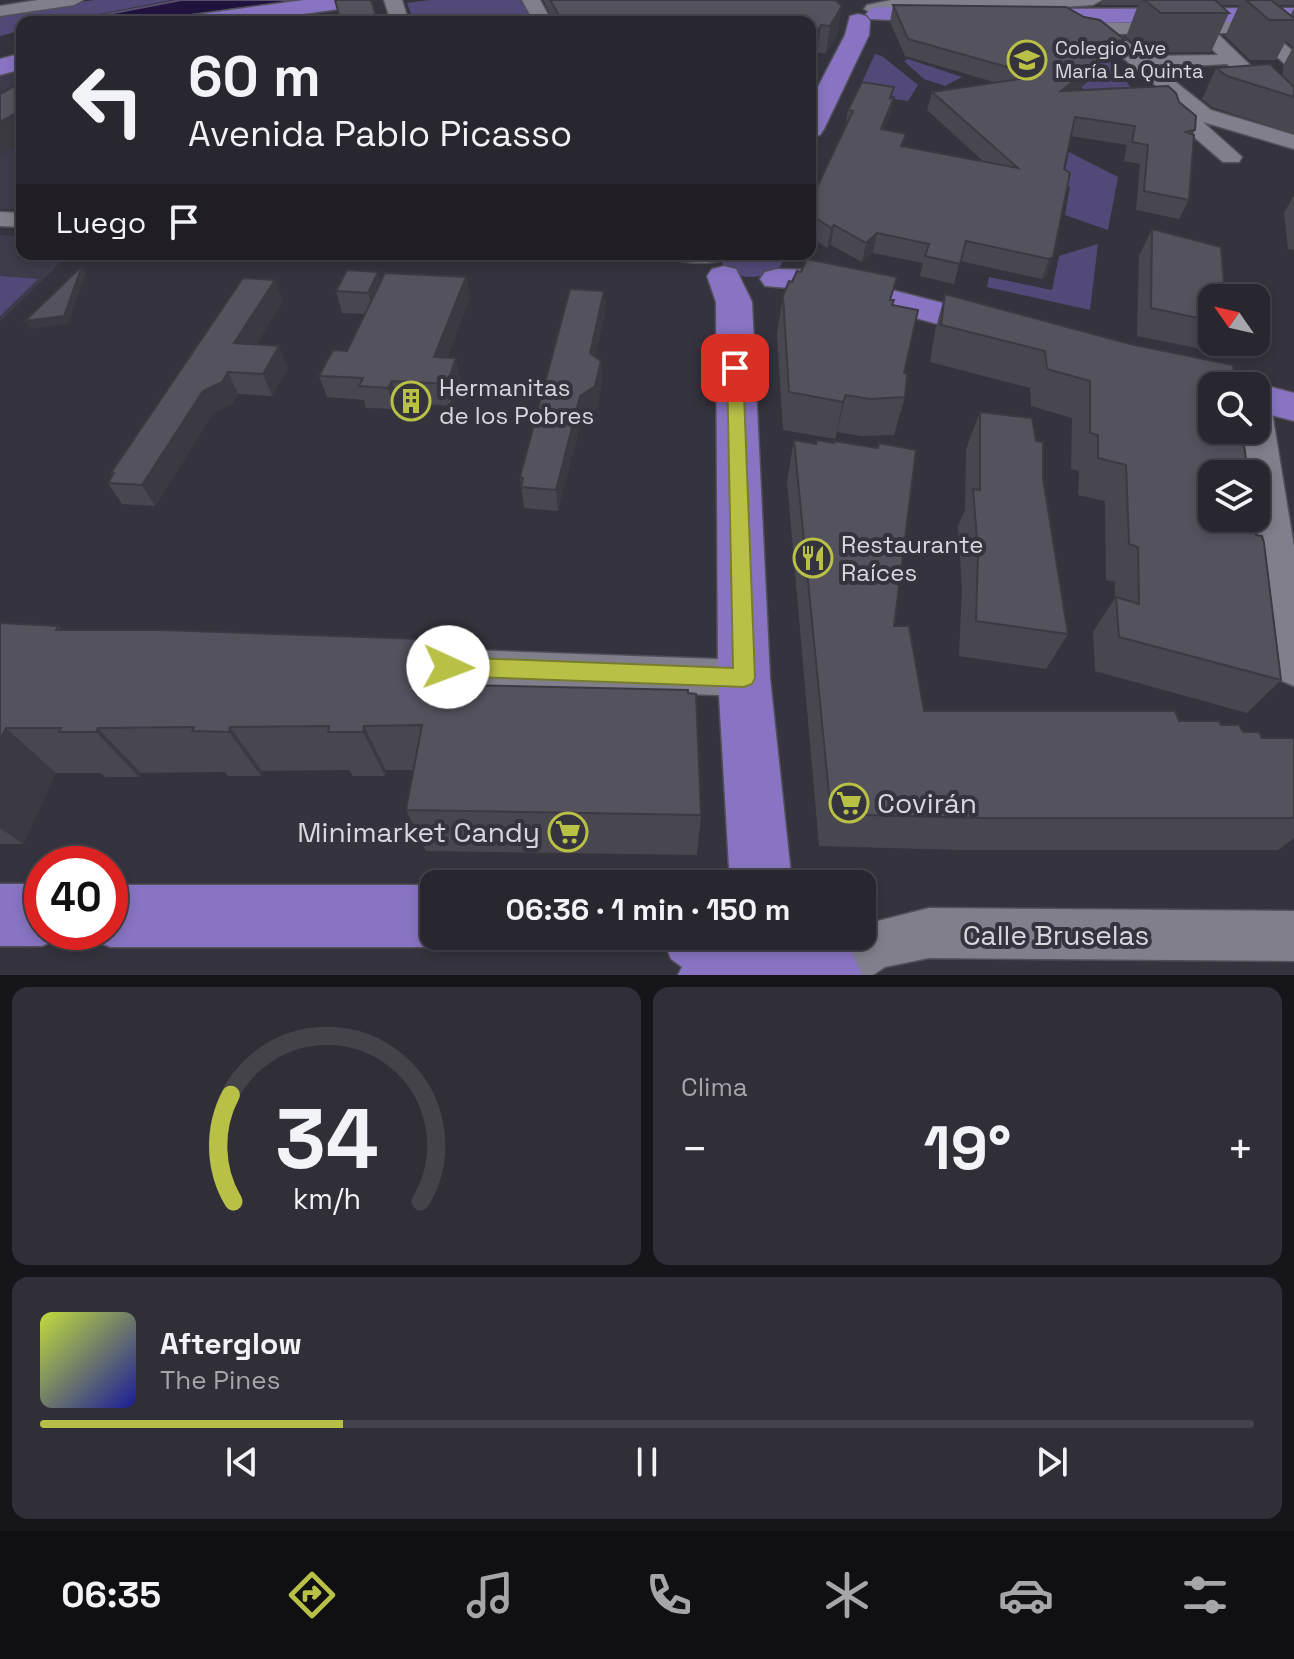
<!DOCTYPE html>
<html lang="es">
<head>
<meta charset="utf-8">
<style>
	:root { --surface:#28262e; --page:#302e36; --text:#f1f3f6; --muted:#a5a5aa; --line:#44434a; --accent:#b9c046 }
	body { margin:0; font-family:"Space Grotesk",sans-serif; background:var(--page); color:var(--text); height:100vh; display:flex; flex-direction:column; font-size:30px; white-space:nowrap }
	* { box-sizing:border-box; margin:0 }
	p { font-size:26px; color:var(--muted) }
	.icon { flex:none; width:44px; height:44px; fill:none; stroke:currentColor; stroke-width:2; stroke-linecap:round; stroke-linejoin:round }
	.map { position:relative; height:975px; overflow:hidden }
	.panel { display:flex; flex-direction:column; gap:12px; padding:12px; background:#161519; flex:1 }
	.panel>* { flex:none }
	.guide { position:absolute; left:16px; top:16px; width:800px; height:244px; border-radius:16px; box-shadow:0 4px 12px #0003,0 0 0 2px var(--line); background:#28262e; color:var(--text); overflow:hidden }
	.needle { width:52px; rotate:304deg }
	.tools { position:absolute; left:1198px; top:284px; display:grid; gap:16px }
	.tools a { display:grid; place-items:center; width:72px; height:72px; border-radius:16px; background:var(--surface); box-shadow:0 4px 12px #0003,0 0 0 2px var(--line); font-size:40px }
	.speed { position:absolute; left:24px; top:846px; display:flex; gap:16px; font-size:40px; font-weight:700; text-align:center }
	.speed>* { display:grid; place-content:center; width:104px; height:104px; border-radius:50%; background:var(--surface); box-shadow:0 4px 12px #0003,0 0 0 2px var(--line); line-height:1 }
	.speed .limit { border:12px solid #d22; background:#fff; color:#111 }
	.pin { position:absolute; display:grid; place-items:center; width:68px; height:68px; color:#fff; margin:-34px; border-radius:16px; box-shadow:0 4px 12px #0006 }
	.me { position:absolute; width:88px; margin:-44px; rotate:92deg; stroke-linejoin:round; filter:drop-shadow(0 0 6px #0008) }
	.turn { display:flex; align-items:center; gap:28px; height:168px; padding:0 40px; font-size:36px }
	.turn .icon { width:104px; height:104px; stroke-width:2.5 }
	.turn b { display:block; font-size:56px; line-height:68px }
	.then { display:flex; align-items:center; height:76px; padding:0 40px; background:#0003; gap:16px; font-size:30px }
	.big { font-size:60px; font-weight:600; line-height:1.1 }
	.panel .card { flex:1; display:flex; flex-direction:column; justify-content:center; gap:12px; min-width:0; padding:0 28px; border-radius:16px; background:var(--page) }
	.panel .dial { align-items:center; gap:0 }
	.dial svg { height:208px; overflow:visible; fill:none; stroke:var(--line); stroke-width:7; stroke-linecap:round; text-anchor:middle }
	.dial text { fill:var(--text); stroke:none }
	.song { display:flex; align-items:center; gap:24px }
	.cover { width:96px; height:96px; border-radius:12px; background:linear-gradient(135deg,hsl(70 70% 55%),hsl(240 70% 35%)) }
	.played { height:8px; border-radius:4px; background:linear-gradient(90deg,var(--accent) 25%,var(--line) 25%) }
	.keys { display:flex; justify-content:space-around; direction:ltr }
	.heat { display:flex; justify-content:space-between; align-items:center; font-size:44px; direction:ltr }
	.panel .tiles { flex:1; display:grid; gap:12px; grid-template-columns:1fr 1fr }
	.card:last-child { grid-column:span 2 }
	.trip { position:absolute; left:420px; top:870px; width:456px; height:80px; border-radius:16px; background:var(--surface); box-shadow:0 4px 12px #0003,0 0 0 2px var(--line); font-weight:600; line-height:80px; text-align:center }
	.menu { display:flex; height:128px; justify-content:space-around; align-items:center; background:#100f12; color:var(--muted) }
	.menu .icon { width:56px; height:56px }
	.menu .selected { color:var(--accent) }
	.menu b { font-size:36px; color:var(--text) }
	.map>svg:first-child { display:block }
</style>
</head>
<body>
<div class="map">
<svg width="1294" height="975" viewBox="0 0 1294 975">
	<rect width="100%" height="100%" fill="#35333d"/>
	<path fill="#3e3b4b" d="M22,71V209H0V76Z
		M0,235L22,236V254H69L0,322Z"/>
	<path fill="#534978" d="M94,0H171L59,22H22V30L0,36V15Z
		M430,0H535L549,22H414L407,3Z
		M875,54L882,56L918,85L908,101L857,93Z
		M908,59L962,77L945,86L924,79L904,61Z
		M1064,62H1110L1144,103H1093Z
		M1069,152L1118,177L1108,230L1065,215L1070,187L1062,185Z
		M1098,244L1090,310L987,287L989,277L1052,290L1059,256Z
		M721,254H780L782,264C769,283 718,282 721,254Z
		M0,276L38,279L0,316Z"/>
	<path fill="#20133e" stroke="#574e6e" stroke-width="2" d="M181,0H302L139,22H67Z"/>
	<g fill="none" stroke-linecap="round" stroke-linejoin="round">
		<g stroke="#515058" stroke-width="3">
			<path id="minor" d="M38,0H83L74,5L0,16V6Z
				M384,0H402L409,22H391Z
				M522,0H540L552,22H534Z
				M891,0H1102L1093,5L990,12L906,7L873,14L864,9L867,5Z
				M1067,11L1094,23H1184L1181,18L1190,13L1205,22H1238L1240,16L1246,15L1259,22L1294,21V33H1272L1294,52V68L1287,66L1250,33H1217L1280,94L1283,98L1280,102H1266L1227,64L1158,68L1211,110L1294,135V149L1203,122L1242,157L1239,162H1223L1173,119L1170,114L1173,109L1182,108L1095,34C1082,34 1066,26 1058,16ZM1195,33L1218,55L1144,56L1118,34Z
				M0,212L22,213V227L0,226Z
				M672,254H722L723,255L719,261C705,264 690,263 676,260Z
				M1256,401L1267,404L1272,412L1294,547V686L1280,680L1274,668L1254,518L1256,474H1248L1243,430H1256Z
				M384,647L744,660L758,665L764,678L758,691L744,696L384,683L370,677L364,665L370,653Z
				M929,908L1294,911V961L929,958L885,967L873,975H804C814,950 835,936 862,936V925Z"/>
		</g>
		<g stroke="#515058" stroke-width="3">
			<path id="major" d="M304,0H365L362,5L354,7L245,22H182L186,17L194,15Z
				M878,7L951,9L959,11L963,16L959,21L951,23L870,19L866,14L870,9Z
				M1294,8V22L1024,23L1016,21L1012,16L1016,11L1024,9Z
				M858,14L866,16L870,21L869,35L824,129L820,135L810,137V102L845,35L850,16Z
				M22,53V69L0,75V59Z
				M724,266L736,269L752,302L770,678L792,884H730L718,678L716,302L707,276L712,269Z
				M777,269L814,270L1009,320L1014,328L1009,336L996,340L813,290L765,286L760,279L765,272Z
				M1256,383L1294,393V421L1256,411V386H1247Z
				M0,884H42V932H66L64,937L42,946H0Z
				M110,885H434V936H457L434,947H110L88,938L85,932H110Z
				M662,936H834L852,952L862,975H678L682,967L671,959Z"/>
		</g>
		<use href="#minor" fill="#817f8b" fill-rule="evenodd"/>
		<use href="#major" fill="#8874c2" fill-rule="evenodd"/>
	</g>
	<path fill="#484750" d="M543,0H835L838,34L826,53H817L810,65V22H550L549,11Z
		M1102,0H1294V5H1277L1290,16L1294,8V134L1212,107L1202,99L1216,68L1283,77V66L1293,47L1286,41L1276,60H1250L1225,36L1239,5H1220L1229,13L1211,52L1145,53L1126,37L1138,5H1100Z
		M893,5L1125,40L1118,58L1102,59L1096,75L1078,90L1179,102L1195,130L1193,134L1189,200L1179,219L1136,210L1140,164L1124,161L1127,145L1071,136L1064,169L1053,257L1046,277L1042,279L960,261L954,284L920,276L923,263L873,253L862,262L831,245L827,248L810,236V202L845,128L848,110L894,87L892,97H894L890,115L884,130L903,146L984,162L927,110L932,92L994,82L905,56L890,22Z
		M1293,197H1294V250L1288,249L1284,213Z
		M1152,229L1212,298V342H1216L1211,351L1137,336L1139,256Z
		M208,254H248L245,259L210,258Z
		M801,272L891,300L904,373L905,397L894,435L861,436L837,432L835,439L783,430L777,334L783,296L792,282Z
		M466,277L470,298L447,358L461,380L451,406L398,402L394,409L366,408L364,400L327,397L319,376L347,351L365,314L342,313L336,291L381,281Z
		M604,291L605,312L595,356L601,361L602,382L597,408L582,418L558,511L524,508L520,477Z
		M945,294L1130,344L1212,474L1281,680L1247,713L1095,671L1093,632L1115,598V582L1106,580L1105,501L1078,495L1079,471L1071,469L1072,418L1031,406L1030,388L930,362L935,331Z
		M283,301L256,344L288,368L272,396L238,394L232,404L214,412L155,506L122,504L108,483L113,476L111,473Z
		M980,412L1043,478L1068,634L1046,669L959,656L962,589L958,526L965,510L966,449Z
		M794,440L816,444L894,626L924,711L1179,721L1221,725L1262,738H1294V838L1278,850H960L819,846L787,481Z
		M0,623L58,626L62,630L422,639L438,685L701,815L697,855L426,851L406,810L414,770H386L385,776H353L349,770L262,771L261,776H228L225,772L141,773L139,777H105L101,773H56L23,844H0Z"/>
	<path fill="#3b3941" d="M842,6L838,34L826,53L830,26Z
		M821,25L817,53L810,65L813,39Z
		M1103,57L1096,75L1055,109L1061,91Z
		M894,97L890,115L877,148L881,129Z
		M22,110V143L0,156V122Z
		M834,225L831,245L827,248L831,228Z
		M877,233L873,253L862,262L866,243Z
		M1053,257L1046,277L1042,279L1049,259Z
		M82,266L86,273L68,324L30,329L25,321Z
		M378,272L384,293L374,314L368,293Z
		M466,277L470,298L439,378L434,357Z
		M275,280L283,301L243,364L234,343Z
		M604,291L605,312L591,374L590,353Z
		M279,346L288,368L272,396L263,374Z
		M456,358L461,380L451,406L447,384Z
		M601,361L602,382L597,408L582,418L558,511L556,490L580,396Z
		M228,372L238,394L232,404L214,412L155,506L142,485L203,391Z
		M392,381L398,402L394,409L388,388Z
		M846,395L837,432L835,439L843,402Z
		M422,639L439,687L414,684Z
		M364,726L386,770L385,776L363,732Z
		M230,727L262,771L261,776L229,732Z
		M6,728L56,773L23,844L0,828V739Z
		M98,728L141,773L139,777L96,732Z"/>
	<path fill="#54525d" stroke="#3b3941" stroke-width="2" d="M335,0H371L378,22H341Z
		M550,0H835L842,6L830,26L821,25L813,39L810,38V22H563Z
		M1144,0H1215L1229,13H1161Z
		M1246,0H1271L1294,18V20H1269Z
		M893,5L1066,7L1084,17L1100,20L1125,40L1085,43L1103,57L1061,91L1168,86L1176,93L1179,102L1196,116L1195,130L1186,132L1194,135L1189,200L1144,191L1148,145L1132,142L1135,126L1075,117L1064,169L1070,173L1053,257L1049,259L966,241L960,264L925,256L929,244L877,233L866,243L834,225L831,228L810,214V202L853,111L848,110L862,82L894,87L890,98L894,97L881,129L906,134L901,146L1018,168L932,92L1039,76L908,39Z
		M1270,64L1294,87V97L1227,76L1216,68Z
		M22,82V110L0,122V94Z
		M1152,229L1221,247L1225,298H1212V321L1151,308Z
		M807,259L897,277L890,300H894L892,305L918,310L904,373L907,374L905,397L870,399L846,395L843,402L789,392L783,296L789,281L792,282L797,271L801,272Z
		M82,266L64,316L25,321Z
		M347,270L378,272L368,293L336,291Z
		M385,273L466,277L434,357L456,358L447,384L392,381L388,388L359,386L363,378L319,376L333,350L347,351Z
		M243,278L275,280L234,343L279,346L263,374L228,372L222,382L203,391L142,485L108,483L114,473H111Z
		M570,289L604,291L590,353L601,361L595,386L580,396L556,490L521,487L523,478L520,477Z
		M945,294L1130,344L1233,365L1236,386H1212V430H1242L1248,474H1212V518H1254L1256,535L1262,536L1264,543L1281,680L1119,637L1116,597L1139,604L1138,547L1129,544L1126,465L1098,458V435L1090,433V381L1047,369L1045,351L941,325Z
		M980,412L1032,418L1036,441L1043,442V478L1068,634L976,621L978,553L973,489L980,490Z
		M794,440L816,444L817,440L834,443V441L878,448L879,443L916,450L894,626H909L924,711H1175L1179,721H1219L1221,725H1239L1243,732H1259L1262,738H1294V818H982L831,814Z
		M0,623L58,626L56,630H163L422,639L414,684L688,690V693L696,694L701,815L406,810L422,725L364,726L363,732H328L329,726L230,727L229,732L192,731L194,727L98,728L96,732H59L61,728H6L0,739Z"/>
	<path fill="#b9c046" stroke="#787d2e" stroke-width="2" d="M735,363L743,368L755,678L752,684L744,687L448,676L440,673L437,667L440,660L448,657L733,668L727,368Z"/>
	<defs>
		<g id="school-ring" transform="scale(2)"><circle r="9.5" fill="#35333d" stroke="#b9c046" stroke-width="1.5"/><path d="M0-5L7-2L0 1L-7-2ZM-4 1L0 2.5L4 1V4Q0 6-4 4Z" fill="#b9c046"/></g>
		<g id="building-ring" transform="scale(2)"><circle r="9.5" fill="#35333d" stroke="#b9c046" stroke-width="1.5"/><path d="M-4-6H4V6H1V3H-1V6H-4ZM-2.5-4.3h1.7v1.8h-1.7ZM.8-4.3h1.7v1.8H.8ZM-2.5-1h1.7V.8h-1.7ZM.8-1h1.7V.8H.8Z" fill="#b9c046"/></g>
		<g id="restaurant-ring" transform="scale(2)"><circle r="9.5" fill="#35333d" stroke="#b9c046" stroke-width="1.5"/><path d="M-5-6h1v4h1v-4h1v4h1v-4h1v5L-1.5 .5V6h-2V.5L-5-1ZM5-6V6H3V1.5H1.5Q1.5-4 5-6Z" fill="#b9c046"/></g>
		<g id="supermarket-ring" transform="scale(2)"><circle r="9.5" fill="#35333d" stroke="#b9c046" stroke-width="1.5"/><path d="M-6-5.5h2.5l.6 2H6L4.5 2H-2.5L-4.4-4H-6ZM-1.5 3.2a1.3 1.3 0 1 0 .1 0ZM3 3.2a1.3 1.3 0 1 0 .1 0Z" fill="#b9c046"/></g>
	</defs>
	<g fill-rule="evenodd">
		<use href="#school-ring" x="1027" y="60"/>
		<use href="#building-ring" x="411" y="401"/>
		<use href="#restaurant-ring" x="813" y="558"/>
		<use href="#supermarket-ring" x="849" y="803"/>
		<use href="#supermarket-ring" x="568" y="832"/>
	</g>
	<g text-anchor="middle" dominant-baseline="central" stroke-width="8" stroke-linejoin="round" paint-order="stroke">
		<g font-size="20" fill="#d8d7dd" stroke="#35333d" text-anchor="start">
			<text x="1055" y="48">Colegio Ave<tspan x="1055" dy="23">María La Quinta</tspan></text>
		</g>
		<g font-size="24" fill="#d8d7dd" stroke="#35333d" text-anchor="start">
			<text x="439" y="387">Hermanitas<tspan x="439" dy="28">de los Pobres</tspan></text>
			<text x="841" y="544">Restaurante<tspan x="841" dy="28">Raíces</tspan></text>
		</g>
		<g font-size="28" fill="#d8d7dd" stroke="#35333d" text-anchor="start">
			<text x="877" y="803">Covirán</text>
			<text x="540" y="832" text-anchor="end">Minimarket Candy</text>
		</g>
		<g font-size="28" fill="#d8d7dd" stroke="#35333d">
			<text x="1056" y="935">Calle Bruselas</text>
		</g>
	</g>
</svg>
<div class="tools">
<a><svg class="needle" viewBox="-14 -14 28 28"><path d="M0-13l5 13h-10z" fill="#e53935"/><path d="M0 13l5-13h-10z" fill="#a5a5aa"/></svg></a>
<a><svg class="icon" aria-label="search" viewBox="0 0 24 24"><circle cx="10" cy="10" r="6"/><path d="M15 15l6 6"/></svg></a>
<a><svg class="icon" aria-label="layers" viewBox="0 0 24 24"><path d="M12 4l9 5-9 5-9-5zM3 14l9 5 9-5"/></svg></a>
</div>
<div class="speed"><div class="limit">40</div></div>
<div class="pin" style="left:735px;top:368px;background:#d93025"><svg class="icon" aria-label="arrive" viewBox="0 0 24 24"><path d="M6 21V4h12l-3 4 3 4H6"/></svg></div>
<svg class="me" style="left:448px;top:667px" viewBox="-20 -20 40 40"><circle r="19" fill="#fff"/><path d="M0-13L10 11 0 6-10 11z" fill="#b9c046"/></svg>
<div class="trip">06:36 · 1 min · 150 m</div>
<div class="guide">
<div class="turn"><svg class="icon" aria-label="left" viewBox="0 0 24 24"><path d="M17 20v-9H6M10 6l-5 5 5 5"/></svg><div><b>60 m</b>Avenida Pablo Picasso</div></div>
<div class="then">Luego<svg class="icon" aria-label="arrive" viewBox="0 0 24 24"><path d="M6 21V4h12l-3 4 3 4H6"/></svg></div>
</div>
</div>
<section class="panel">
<div class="tiles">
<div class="card dial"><svg viewBox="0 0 100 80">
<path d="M14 69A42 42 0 1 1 86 69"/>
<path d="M14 69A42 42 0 0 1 13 28" stroke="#b9c046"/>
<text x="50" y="56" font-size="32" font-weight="700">34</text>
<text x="50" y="72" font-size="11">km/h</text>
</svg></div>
<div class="card"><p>Clima</p>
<div class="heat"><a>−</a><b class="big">19°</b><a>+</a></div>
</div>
<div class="card">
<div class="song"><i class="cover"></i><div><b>Afterglow</b><p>The Pines</p></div></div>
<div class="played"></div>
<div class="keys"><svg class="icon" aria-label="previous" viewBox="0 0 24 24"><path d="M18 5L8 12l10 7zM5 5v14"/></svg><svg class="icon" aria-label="pause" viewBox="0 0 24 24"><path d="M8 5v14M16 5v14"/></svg><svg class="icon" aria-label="next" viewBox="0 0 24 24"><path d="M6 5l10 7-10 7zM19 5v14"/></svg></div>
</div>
</div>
</section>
<nav class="menu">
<b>06:35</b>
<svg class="icon selected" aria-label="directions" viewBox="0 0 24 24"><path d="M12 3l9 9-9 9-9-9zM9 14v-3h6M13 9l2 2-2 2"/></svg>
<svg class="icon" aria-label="music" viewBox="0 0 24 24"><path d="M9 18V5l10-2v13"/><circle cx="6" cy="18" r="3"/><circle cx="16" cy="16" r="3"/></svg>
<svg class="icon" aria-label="phone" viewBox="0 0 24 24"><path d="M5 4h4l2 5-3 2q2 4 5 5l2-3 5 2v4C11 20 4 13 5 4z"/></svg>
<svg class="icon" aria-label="climate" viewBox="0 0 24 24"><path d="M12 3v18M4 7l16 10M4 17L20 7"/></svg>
<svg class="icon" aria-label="car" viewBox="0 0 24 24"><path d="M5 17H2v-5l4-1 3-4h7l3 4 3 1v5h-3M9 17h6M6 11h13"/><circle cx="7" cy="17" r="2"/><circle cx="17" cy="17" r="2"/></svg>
<svg class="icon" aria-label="filters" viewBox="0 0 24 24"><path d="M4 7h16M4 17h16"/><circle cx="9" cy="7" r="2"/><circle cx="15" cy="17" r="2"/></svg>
</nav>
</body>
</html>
